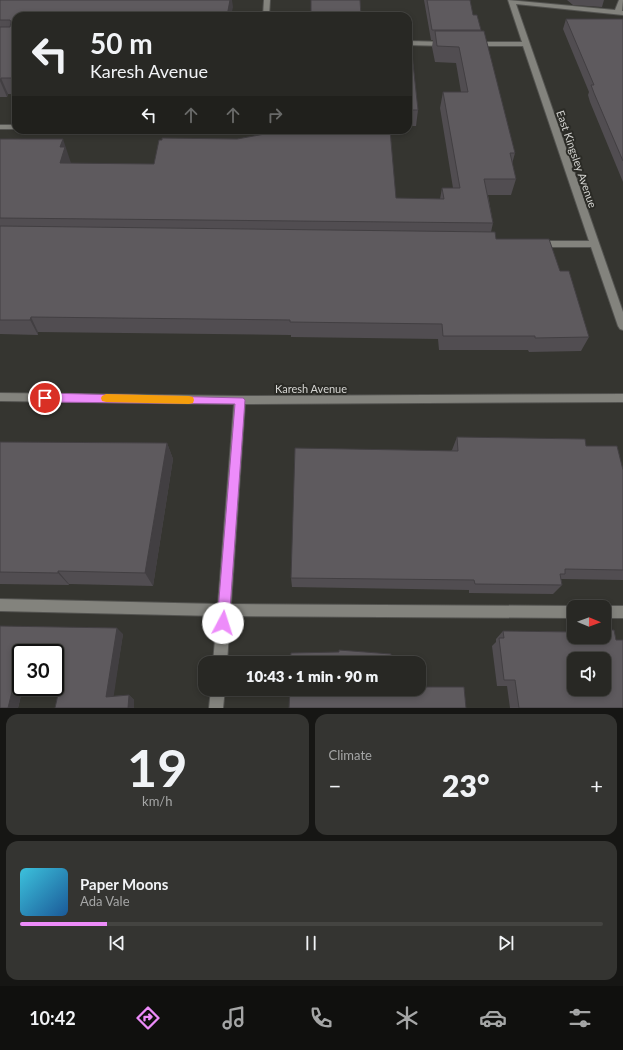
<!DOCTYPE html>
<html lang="en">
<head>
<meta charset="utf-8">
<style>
	:root { --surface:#282824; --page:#343431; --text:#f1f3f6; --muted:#a5a6a6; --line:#444441; --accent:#ed8cfa }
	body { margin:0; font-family:Lato,sans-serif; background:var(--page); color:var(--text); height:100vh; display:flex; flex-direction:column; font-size:15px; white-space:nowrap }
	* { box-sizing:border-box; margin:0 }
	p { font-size:13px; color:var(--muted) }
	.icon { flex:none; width:22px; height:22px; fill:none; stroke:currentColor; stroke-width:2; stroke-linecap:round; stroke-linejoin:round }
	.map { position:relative; height:708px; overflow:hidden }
	.side { display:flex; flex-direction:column; gap:6px; padding:6px; background:#161614; flex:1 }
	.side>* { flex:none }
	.hud { position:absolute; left:12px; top:12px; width:400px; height:122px; border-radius:12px; box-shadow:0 2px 6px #0003,0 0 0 1px var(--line); background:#282824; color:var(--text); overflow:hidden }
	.needle { width:26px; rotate:91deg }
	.controls { position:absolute; left:567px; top:600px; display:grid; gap:8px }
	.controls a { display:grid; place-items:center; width:44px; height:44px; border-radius:8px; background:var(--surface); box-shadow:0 2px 6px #0003,0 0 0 1px var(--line); font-size:20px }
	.speed { position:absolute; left:12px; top:644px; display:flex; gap:8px; font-size:20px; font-weight:700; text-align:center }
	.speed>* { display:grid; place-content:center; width:52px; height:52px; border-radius:50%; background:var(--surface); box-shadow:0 2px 6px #0003,0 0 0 1px var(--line); line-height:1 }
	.speed .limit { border:2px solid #111; border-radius:6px; background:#fff; color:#111 }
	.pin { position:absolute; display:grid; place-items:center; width:34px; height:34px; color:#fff; margin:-17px; border:2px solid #fff; border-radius:50%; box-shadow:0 1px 4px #0007 }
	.me { position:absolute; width:44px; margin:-22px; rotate:5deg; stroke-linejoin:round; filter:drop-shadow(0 0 3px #0008) }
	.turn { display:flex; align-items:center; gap:14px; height:84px; padding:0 12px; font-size:18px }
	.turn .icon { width:52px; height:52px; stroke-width:2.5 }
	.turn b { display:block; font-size:28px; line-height:34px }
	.lanes { display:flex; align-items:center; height:38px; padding:0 12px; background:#0003; justify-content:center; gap:20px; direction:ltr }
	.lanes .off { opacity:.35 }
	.big { font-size:30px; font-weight:800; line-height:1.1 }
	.side .tile { flex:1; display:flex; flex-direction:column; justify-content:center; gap:6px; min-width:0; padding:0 14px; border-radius:12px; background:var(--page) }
	.side .dial { align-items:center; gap:0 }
	.dial b { font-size:52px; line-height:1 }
	.song { display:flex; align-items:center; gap:12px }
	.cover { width:48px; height:48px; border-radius:6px; background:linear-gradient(135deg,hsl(190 70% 55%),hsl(210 70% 35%)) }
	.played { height:4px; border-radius:2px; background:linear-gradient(90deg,var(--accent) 15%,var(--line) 15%) }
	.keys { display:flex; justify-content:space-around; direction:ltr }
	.heat { display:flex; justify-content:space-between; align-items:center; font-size:22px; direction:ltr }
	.side .tiles { flex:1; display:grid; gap:6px; grid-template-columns:1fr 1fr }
	.tile:last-child { grid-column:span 2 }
	.trip { position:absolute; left:198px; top:656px; width:228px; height:40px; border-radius:12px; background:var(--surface); box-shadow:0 2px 6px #0003,0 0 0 1px var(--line); font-weight:800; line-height:40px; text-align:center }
	.menu { display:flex; height:64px; justify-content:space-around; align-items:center; background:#10100e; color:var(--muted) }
	.menu .icon { width:28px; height:28px }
	.menu .active { color:var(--accent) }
	.menu b { font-size:18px; color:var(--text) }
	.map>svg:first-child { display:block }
</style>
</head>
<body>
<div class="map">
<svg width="623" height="708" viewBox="0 0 623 708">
	<rect width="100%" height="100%" fill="#353530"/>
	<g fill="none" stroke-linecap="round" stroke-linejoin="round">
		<g stroke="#535350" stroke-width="2">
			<path id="minor" d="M264,0H270L269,16H263Z
				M508,0L615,10L619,0H623L622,11H623V15L516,4L623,312V330L620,329L618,326L591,247H539L535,244L539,241H589L523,46H474L471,44L474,42H522Z
				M408,41L446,42L449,44L446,46L408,45Z
				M0,125H16V129H0Z
				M0,393L240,396L623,394V402L245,404L231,604L574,606L577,607H574V618L230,616L227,663H213L217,616L0,611V599L218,604L234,404L0,401Z
				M604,606H623V618H604V607H601Z
				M211,689H225L223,708H209Z"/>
		</g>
		<use href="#minor" fill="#83837d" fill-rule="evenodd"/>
	</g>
	<path fill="#514d51" d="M0,0L233,7L16,16V94H8L7,97H0Z
		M424,0H470L473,15L481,30L515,153L512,164L516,179L511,195H488L493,223L491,232L496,239L560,271L589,337L581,351L529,352L528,350H439L438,339L291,337V335L38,332V335L0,334V139L71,163L396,198L440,199L442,188H453L440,108L443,92H461L456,63L435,62L432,47L433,40H431Z
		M567,0H604L602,7L573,5Z
		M566,19H623V182L590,102L588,95L589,92L563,29Z
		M408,35L418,110L416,126H408Z
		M457,437L586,446L623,470V580L561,579L562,585L553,594L469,593V590L292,587L291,578L452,450Z
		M0,442L167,443L173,459L153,586L69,584V585L0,584Z
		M0,626L123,634L113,696L129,695L134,700V708L63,672H55V653H21V687H23L18,708H0Z
		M503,631L572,632L574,631V637L616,640L623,708H510L507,686H497L492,646L496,642V639Z"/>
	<path fill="#423f42" d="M230,0H232L233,7L231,16H227Z
		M1,78L8,94L7,97L0,81Z
		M63,139L71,163H60V147Z
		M31,317L38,332V335L30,320Z
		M167,443L173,459L153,586L145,573Z
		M58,571L69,584V585L58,573Z
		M117,628L123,634L113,701L106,697Z
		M18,667L21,669V687H23L18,708H8Z
		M129,695L134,700V708H128Z"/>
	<path fill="#5e5a5e" stroke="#423f42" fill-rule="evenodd" d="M0,0H230L227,16H16V78H1L0,81V27H10L11,22L10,20H0Z
		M311,0H360L361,16H311Z
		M427,0H470L473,15H477L481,30H432Z
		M566,19H623V161L594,93L591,85H594Z
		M435,31H484L515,153H510L516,179H484L493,223L0,218V139H63L60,147H65L60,163L154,164L159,140H162V138L237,139L265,134L274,130H390L396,198L444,199L442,188H460L443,92H468L459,47L437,46Z
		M408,35H410L418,110H408Z
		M0,226L495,232L496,239H549L560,271H569L589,337L535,338V336H443L442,324L290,322V320L31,317L30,320H0Z
		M457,437L585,439L586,446H617L623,470V570L565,569V574H560L562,585L475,584L474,580L291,578L295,448L458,451Z
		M0,442L167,443L145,573L58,571V573L0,572Z
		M0,626L117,628L106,697L129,695L128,708H55L64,667H55V653H21V667H18L8,708H0Z
		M604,630H614L616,640H623V708H519L515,680H504L499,638H504L503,631L574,632V637H604ZM574,659H604V689H574Z
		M339,650L391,654V663H290L291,653L339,652Z
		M419,687H464L466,708H289L290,689H419Z"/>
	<path fill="#ed8cfa" stroke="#9a5ba2" d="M45,393L243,398L245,400L229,623L227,627L223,629L219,627L217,623L235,404L45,402L42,400L40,398L42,395Z"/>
	<path fill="#f59e0b" d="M106,394L189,396L193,397L194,400L193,403L189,404L106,402L102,401L101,398L102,396Z"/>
	<g text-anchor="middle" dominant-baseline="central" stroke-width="4" stroke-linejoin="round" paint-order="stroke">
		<g font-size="11" fill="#d4d4d1" stroke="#2b2b26">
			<text transform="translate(577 159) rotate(71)">East Kingsley Avenue</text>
			<text x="311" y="388">Karesh Avenue</text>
		</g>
	</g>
</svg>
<div class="controls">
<a><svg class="needle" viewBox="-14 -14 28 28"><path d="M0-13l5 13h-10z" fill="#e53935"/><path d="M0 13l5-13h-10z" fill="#a5a6a6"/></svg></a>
<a><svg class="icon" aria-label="sound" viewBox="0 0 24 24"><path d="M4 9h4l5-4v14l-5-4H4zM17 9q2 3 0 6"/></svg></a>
</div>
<div class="speed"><div class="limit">30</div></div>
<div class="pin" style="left:45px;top:398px;background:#d93025"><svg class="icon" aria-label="arrive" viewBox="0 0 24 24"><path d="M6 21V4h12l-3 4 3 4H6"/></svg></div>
<svg class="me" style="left:223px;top:623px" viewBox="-20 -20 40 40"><circle r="19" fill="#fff"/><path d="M0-13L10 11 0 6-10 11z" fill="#ed8cfa"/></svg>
<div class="trip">10:43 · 1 min · 90 m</div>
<div class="hud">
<div class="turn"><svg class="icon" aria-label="left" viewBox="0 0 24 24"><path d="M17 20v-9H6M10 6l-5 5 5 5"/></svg><div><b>50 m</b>Karesh Avenue</div></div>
<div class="lanes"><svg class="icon" aria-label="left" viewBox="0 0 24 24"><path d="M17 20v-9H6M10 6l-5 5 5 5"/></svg><svg class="icon off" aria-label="ahead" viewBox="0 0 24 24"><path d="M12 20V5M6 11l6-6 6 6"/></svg><svg class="icon off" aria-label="ahead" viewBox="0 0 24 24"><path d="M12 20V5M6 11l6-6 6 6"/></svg><svg class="icon off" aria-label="right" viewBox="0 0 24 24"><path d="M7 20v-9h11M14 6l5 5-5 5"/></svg></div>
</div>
</div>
<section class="side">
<div class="tiles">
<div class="tile dial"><b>19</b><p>km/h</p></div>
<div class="tile"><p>Climate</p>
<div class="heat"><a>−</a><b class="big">23°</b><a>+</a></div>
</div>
<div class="tile">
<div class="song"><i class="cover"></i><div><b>Paper Moons</b><p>Ada Vale</p></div></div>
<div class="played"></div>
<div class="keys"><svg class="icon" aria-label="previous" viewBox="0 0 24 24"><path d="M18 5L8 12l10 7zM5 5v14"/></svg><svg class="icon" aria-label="pause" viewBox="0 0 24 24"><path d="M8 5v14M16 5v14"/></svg><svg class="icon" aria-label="next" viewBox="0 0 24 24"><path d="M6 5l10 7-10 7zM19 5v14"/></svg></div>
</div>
</div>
</section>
<nav class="menu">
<b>10:42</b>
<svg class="icon active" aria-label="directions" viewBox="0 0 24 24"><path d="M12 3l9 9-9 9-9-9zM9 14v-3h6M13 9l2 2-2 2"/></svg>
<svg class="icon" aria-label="music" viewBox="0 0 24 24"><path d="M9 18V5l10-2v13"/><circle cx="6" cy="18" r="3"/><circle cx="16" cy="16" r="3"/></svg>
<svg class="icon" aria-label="phone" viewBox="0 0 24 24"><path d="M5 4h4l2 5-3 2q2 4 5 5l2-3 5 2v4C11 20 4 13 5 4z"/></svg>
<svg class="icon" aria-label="climate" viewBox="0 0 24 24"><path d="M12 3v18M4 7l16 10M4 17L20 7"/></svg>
<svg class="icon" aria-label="car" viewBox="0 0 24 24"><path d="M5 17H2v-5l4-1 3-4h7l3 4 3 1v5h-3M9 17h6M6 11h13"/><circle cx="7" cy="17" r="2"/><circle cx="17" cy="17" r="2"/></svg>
<svg class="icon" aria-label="filters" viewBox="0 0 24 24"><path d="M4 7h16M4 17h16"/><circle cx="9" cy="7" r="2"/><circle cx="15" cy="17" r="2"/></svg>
</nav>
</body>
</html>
